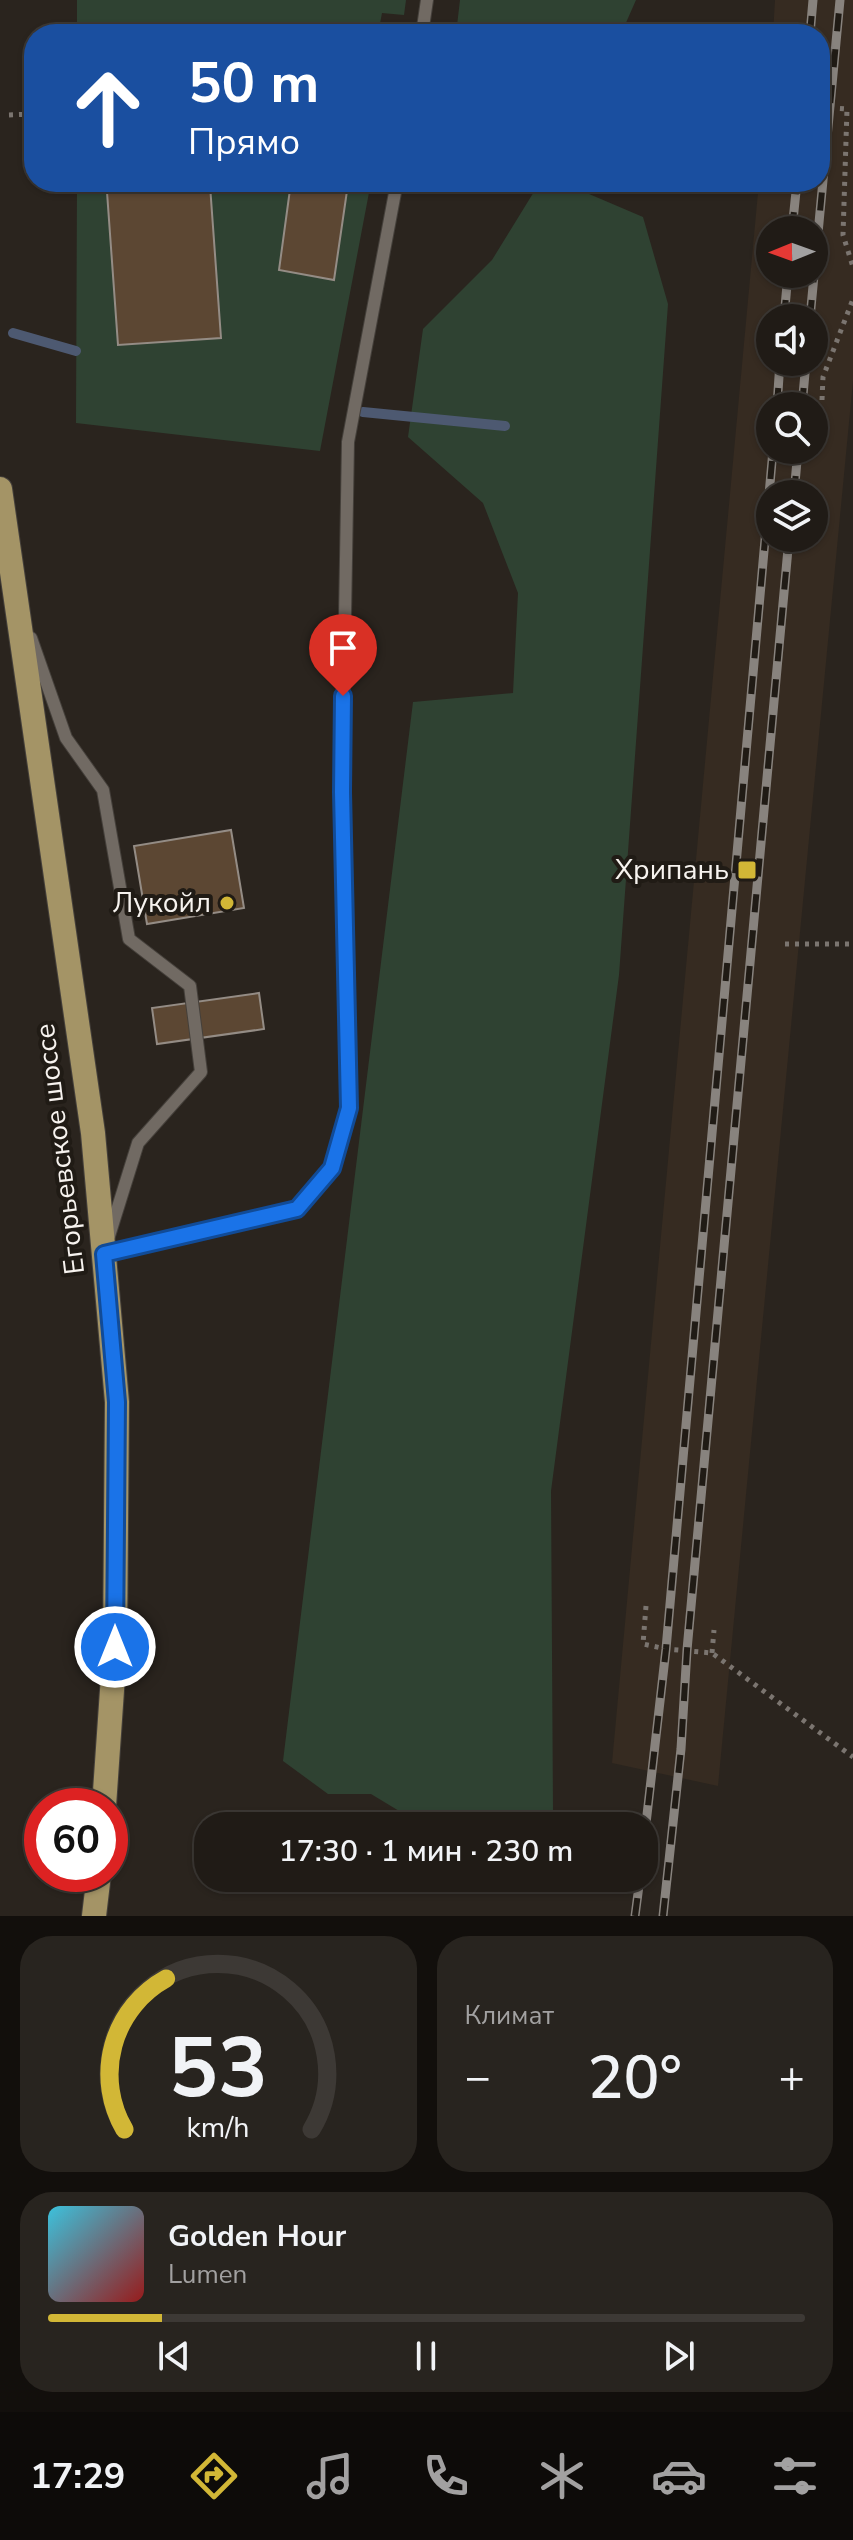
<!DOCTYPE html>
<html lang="ru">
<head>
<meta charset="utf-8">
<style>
	:root { --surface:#201b16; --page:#28241f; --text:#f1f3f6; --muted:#a2a1a1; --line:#3d3935; --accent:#d2b736 }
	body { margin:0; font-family:"Nunito Sans",sans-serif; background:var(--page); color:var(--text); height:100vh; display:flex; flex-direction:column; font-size:30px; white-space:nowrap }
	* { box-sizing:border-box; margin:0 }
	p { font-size:26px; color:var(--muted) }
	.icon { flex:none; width:44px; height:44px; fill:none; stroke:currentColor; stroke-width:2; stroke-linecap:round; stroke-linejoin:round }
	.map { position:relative; height:1916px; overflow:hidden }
	.panel { display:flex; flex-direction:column; gap:20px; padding:20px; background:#120f0c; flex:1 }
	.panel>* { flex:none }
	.guide { position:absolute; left:24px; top:24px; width:806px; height:168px; border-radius:32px; box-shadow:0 2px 6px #0004,0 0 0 2px var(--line); background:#1a4fa0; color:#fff; overflow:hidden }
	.needle { width:52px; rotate:269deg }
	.buttons { position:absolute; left:756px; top:216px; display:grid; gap:16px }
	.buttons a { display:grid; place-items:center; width:72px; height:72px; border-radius:50%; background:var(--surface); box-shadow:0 2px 6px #0004,0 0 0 2px var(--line); font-size:40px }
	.speed { position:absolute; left:24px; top:1788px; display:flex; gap:16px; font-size:40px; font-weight:700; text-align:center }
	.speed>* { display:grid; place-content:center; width:104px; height:104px; border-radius:50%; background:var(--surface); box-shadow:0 2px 6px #0004,0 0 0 2px var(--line); line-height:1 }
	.speed .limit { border:12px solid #d22; background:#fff; color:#111 }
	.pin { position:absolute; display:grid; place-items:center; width:68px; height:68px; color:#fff; margin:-82px -34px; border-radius:50% 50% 50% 0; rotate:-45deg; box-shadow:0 0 8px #0007 }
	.pin .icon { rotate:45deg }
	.me { position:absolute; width:88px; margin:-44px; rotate:0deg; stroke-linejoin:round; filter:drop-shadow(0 0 6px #0008) }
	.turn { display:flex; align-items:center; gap:28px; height:168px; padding:0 32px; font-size:36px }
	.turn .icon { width:104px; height:104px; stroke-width:2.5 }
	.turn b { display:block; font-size:56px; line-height:68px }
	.big { font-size:60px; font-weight:600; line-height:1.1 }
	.panel .tile { flex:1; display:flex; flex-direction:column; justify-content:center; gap:12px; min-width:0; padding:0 28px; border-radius:32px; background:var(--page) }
	.panel .dial { align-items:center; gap:0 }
	.dial svg { height:208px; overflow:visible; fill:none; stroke:var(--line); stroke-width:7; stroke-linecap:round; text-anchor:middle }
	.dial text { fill:var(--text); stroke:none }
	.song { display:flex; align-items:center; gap:24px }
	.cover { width:96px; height:96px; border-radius:12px; background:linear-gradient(135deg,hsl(190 70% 55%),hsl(0 70% 35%)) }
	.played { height:8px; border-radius:4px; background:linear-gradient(90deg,var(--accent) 15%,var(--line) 15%) }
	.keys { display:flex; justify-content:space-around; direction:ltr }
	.heat { display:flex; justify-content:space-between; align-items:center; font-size:44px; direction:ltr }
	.panel .tiles { flex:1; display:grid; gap:20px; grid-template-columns:1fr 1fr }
	.tile:last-child { grid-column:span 2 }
	.trip { position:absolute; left:194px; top:1812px; width:464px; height:80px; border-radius:32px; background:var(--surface); box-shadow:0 2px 6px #0004,0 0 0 2px var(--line); font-weight:600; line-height:80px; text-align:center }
	.menu { display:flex; height:128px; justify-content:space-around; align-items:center; background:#0d0b09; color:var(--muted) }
	.menu .icon { width:56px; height:56px }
	.menu .current { color:var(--accent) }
	.menu b { font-size:36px; color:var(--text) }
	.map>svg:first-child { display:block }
</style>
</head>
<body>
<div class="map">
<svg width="853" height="1916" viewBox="0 0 853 1916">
	<rect width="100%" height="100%" fill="#2a241e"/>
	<path fill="#362b21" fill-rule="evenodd" d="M775,0H853V381L718,1786L612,1763L759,182H820V34H773ZM770,230H814V274H770ZM770,318H814V362H770ZM770,406H814V450H770ZM770,494H814V538H770Z"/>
	<path fill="#2f4232" d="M77,0H406L404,15L382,13L378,34H77Z
		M460,0H636L621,34H456Z
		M77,182H371L320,451L76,423Z
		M540,182H561L643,217L668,304L619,975L551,1491L553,1811L510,1826H424L371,1794H328L283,1761L413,702L513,693L518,593L483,503L408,437L423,329L492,260Z"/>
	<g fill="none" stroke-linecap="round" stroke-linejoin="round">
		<path stroke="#4d5971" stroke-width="10" d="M13,333L76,351
			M363,412L505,426"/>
	</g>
	<path fill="#5c4733" stroke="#948c85" stroke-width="2" d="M135,182H181V187L136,190Z
		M291,182L348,184L334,280L279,270Z
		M210,185L221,338L118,345L107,192Z
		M231,830L244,908L147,924L134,846Z
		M259,993L264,1029L157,1044L152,1008Z"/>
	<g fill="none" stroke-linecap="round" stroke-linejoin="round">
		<g stroke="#45403b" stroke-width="14">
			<path id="lane" d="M422,34L427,0
				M31,638L66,738L103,790L129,939L190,986L201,1072L138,1143L109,1236
				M104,1257V1254L297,1209L332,1168L349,1108L342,792L348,442L397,182"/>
		</g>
		<g stroke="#45403b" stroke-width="26">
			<path id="primary" d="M0,489L93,1133L117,1402L115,1647L104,1806
				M94,1916L99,1874"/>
		</g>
		<path stroke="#7b7570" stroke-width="5" stroke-dasharray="4 6" stroke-linecap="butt" d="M820,107L847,109L843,235L853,267
			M9,115L34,114
			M822,400L823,377L853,299
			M785,944H853
			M646,1606L643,1644L666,1649L712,1653L853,1757
			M712,1653L714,1630"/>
		<use href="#lane" stroke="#716a63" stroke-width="12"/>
		<use href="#primary" stroke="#a49466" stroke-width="24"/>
		<g stroke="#88837e" stroke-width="9">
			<path id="rail" d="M810,34L813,0
				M792,230L797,182
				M784,318L788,274
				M810,318L840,0
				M777,406L780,362
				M802,406L806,362
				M794,494L798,450
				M644,1841L666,1649L773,450
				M635,1916L640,1878
				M663,1916L681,1749L687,1650L789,538"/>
		</g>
		<use href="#rail" stroke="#201b15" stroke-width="6" stroke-dasharray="18" stroke-linecap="butt"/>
	</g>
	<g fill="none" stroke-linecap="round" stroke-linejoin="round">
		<g stroke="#114b97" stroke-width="20">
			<path id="route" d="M115,1647L117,1402L104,1254L297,1209L332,1168L349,1108L342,792L343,696"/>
		</g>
		<use href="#route" stroke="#1a73e8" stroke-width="14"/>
	</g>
	<g fill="#d2b736" stroke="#201b15" stroke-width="3">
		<rect x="737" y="860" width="20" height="20" rx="4"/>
		<circle cx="227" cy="903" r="8"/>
	</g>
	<g text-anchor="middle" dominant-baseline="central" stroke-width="8" stroke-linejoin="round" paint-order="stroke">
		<g font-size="28" fill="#f7f3ef" stroke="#201b15" text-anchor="end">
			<text x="729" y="870">Хрипань</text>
			<text x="211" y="903">Лукойл</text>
		</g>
		<g font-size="28" fill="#f7f3ef" stroke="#201b15">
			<text transform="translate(60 1149) rotate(-97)">Егорьевское шоссе</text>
		</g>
	</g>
</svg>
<div class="buttons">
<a><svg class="needle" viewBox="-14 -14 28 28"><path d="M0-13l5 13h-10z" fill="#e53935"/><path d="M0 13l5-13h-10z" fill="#a2a1a1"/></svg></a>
<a><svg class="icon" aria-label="sound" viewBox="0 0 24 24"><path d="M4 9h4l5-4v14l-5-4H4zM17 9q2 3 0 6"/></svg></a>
<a><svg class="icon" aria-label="search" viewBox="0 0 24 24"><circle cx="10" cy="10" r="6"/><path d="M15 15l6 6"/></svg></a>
<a><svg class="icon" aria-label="layers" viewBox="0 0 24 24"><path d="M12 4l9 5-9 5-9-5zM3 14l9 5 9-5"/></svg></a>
</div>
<div class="speed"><div class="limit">60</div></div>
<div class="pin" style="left:343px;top:696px;background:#d93025"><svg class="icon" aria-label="arrive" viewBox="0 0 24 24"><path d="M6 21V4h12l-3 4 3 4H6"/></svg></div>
<svg class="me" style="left:115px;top:1647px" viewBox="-20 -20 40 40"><circle r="17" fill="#1a73e8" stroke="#fff" stroke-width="3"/><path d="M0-11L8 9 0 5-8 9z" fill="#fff"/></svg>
<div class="trip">17:30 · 1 мин · 230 m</div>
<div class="guide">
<div class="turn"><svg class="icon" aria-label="ahead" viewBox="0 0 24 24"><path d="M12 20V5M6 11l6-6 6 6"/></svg><div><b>50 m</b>Прямо</div></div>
</div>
</div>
<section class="panel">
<div class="tiles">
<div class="tile dial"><svg viewBox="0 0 100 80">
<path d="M14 69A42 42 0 1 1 86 69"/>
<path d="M14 69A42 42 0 0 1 30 11" stroke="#d2b736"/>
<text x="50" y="56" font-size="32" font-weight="700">53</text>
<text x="50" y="72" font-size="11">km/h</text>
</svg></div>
<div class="tile"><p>Климат</p>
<div class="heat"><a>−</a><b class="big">20°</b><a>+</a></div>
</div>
<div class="tile">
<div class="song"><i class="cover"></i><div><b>Golden Hour</b><p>Lumen</p></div></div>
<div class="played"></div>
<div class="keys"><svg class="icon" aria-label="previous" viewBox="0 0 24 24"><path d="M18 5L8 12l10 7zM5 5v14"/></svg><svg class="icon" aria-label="pause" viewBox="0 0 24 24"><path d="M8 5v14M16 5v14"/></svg><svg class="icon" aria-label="next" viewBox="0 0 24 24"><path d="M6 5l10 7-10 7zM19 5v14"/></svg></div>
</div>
</div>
</section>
<nav class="menu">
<b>17:29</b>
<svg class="icon current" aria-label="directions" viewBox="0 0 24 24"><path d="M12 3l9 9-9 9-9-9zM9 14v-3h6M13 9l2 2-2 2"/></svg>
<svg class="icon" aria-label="music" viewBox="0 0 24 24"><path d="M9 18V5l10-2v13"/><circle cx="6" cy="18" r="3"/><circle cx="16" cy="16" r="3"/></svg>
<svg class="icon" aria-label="phone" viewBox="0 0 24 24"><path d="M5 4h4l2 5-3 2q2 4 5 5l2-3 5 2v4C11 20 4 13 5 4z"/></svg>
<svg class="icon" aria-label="climate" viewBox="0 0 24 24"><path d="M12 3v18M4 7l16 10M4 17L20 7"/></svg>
<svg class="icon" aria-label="car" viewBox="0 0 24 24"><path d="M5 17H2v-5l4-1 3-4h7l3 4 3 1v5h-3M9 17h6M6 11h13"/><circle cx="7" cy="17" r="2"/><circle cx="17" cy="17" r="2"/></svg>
<svg class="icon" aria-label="filters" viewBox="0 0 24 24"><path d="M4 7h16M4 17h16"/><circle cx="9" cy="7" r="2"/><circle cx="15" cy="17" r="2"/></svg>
</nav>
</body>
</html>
